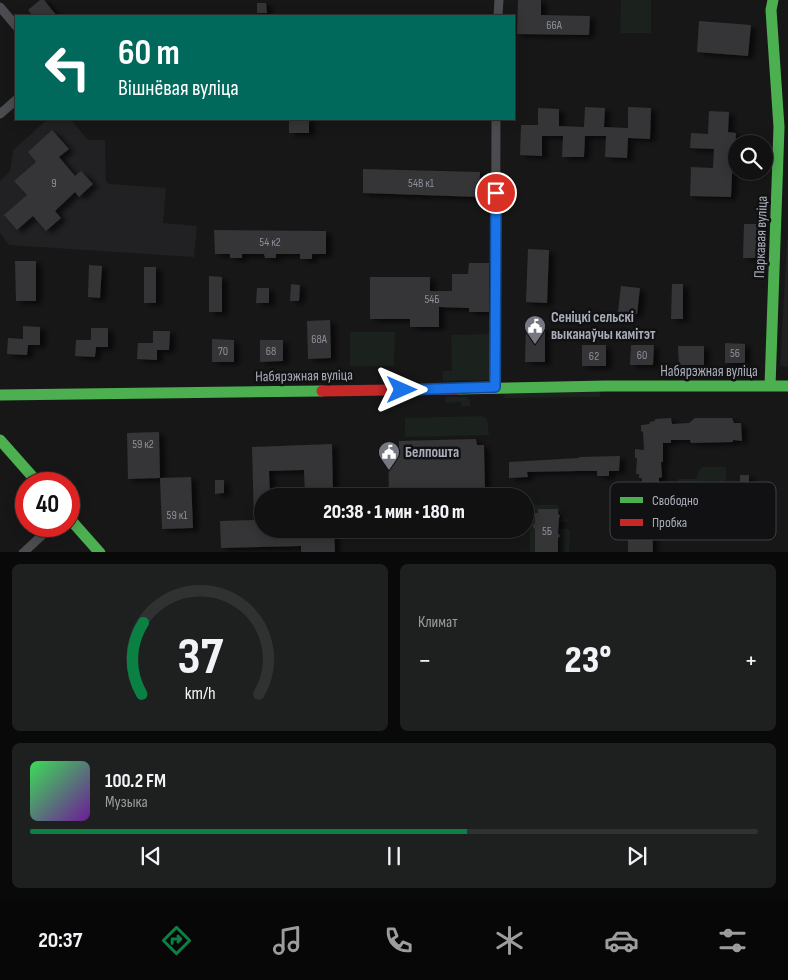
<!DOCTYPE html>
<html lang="ru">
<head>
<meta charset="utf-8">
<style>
	:root { --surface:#111; --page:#1e1f1f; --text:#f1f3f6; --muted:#9c9d9f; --line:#303131; --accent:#0b8043 }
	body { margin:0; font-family:"Sofia Sans Condensed",sans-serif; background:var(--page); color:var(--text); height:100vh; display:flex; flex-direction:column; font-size:19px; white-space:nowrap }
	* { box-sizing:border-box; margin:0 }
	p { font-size:16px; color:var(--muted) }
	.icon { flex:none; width:28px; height:28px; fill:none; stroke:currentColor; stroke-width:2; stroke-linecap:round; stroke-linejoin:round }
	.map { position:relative; height:552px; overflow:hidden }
	.side { display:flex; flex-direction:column; gap:12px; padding:12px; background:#090909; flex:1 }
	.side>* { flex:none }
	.top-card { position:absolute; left:15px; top:15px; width:500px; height:105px; border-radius:0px; box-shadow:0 2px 12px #0003,0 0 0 1px var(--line); background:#00695c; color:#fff; overflow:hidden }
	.controls { position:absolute; left:728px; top:135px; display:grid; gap:10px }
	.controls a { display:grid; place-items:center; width:45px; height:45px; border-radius:50%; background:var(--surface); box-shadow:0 2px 12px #0003,0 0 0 1px var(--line); font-size:25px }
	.speed { position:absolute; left:15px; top:472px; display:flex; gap:10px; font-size:25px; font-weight:700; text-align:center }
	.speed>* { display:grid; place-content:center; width:65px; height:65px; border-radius:50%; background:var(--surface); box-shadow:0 2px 12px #0003,0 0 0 1px var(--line); line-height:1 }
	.speed .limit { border:8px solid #d22; background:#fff; color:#111 }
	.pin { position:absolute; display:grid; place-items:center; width:42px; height:42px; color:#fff; margin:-21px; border:2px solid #fff; border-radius:50%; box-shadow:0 1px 5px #0007 }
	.me { position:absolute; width:55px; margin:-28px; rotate:90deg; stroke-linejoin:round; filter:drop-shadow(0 0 4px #0008) }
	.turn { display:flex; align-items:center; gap:18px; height:105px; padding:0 20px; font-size:22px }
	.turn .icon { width:65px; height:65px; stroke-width:2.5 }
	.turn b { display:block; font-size:35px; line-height:42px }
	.big { font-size:38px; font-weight:800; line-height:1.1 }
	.side .tile { flex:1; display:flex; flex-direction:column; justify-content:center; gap:8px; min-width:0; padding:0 18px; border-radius:8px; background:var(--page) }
	.side .dial { align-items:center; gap:0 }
	.dial svg { height:130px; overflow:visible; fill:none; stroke:var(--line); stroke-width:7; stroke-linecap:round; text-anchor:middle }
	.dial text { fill:var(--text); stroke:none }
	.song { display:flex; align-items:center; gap:15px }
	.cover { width:60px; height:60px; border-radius:8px; background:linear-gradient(135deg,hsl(130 70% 55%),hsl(280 70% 35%)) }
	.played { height:5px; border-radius:2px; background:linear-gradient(90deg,var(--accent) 60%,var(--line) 60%) }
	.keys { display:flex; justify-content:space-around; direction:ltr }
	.heat { display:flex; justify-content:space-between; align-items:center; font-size:28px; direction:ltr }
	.side .tiles { flex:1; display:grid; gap:12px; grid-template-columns:1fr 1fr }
	.tile:last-child { grid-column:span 2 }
	.trip { position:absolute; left:254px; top:488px; width:280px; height:50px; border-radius:25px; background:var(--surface); box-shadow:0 2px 12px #0003,0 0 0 1px var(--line); font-weight:800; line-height:50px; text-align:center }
	.tabs { display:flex; height:80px; justify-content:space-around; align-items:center; background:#070707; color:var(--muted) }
	.tabs .icon { width:35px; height:35px }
	.tabs .on { color:var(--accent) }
	.tabs b { font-size:22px; color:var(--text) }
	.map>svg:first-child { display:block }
</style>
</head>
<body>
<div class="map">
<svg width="788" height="553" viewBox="0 0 788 553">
	<defs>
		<filter id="shadow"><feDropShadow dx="5.5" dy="3" stdDeviation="2.5" flood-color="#0009"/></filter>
	</defs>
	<rect width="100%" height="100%" fill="#171717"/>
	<path fill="#212124" d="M48,119H70L88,140H105L106,181L109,184L166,188L163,223L197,226L194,257L9,245L0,233V181L10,171L13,150Z
		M788,225V367L780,366Z"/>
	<path fill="#1b211c" d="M621,0H651V33H620Z
		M350,332H395L394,366H350Z
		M491,334L492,380L443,381V371H452L451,335Z
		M600,390V397L504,398L505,391Z
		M447,397H467L470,401V406H461V402L446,403L445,401Z
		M482,416L487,419L489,435L405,437V418Z
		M702,467H726V481H698L694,491L676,490L678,479H696L699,471Z
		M529,505H557L569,521V522H558L560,516L558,509H538V513H535V523L532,526L535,529V552H530Z
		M558,529H568L570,531L569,552H559L558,538L560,536Z"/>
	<path fill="#343537" filter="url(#shadow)" d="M40,0H44L57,16H33L28,10Z
		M518,0H541V15L590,16L589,35L517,34Z
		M257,3H266L267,13H257Z
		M699,21L751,25L748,56L697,52Z
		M585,107L605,108L604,127L628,128V107L651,108L650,139L628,138L627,158L605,157L606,136H585L584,157H562L563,136H542V156L520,155L521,125H538V108L559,109V126L584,127Z
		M709,111L729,112L728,132L736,133L735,155H733L731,197L690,196L691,167L713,168L714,149L690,148L691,133L708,134Z
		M289,119H309V133H289Z
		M52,130L69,149L59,157L75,176L81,171L93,184L79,197L75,192L55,211L61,218L46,231L33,216L17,230L4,215L27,195L14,181L36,162L28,152Z
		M363,169L480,172L479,197L363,193Z
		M744,224H762V258H743Z
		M214,230L326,231V254H312V259H300V254H276V258H265L264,254H242V258H230V254H215Z
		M528,249L549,250L547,303L526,302Z
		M15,261H36V301H16Z
		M469,263H489V312H469V308L439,307V327H410V319H370V277H430V291H452V274H468Z
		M89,265L102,266L100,298L88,297Z
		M144,267H156V303H144Z
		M209,276L222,277V312H209Z
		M291,284L300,285L299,301H290Z
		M672,284H683V319H671Z
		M621,286L640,288L637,314L618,312Z
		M257,288H269V303H256Z
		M330,320L331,358L308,359L307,321Z
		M23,326L40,327V345H28L27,355L7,354L8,338L23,339Z
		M526,327H545V362H525Z
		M91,328H108V347H96L95,357L75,356L76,340H91Z
		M153,331H170L169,350H157V360L137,359L138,343H153Z
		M212,339L234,340V362H212Z
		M260,340H283V361L260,362Z
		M725,343L745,344V363H725Z
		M582,345H606V366H582Z
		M631,345H654L653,365H630Z
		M678,346H704V365H679Z
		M671,418L672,424L689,423L695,418H732L734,423H741L742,441L733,440V442L691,443L690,440H671V443H663V462H661L662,477L659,478V486L642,487V478H639V474H636L637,458H635V449L644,450L643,432L641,431V425L650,424L649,422L655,421V419Z
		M159,432L160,478L128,479L127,433Z
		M476,439L477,445H484L485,493L389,496L388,447H399V441Z
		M332,444L333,496H305L304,470L269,471L270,496H262V529H334L335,553H301V546L221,548L220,521L254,520L252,447Z
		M620,456L619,471H609V476H597V471H579L527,472L528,477L509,478V462L579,458V457Z
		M740,475H749V499H728V486H740Z
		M191,477L193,528L162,529L160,478Z
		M215,480H224V493L215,494Z
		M538,509H558V513L560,516L559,518L558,533L560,536L558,538V553H535V529L532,526L535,523V513H538Z
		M652,519L653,553H628V520Z"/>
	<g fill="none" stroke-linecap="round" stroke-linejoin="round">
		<path stroke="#4b4c50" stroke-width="9" d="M0,7L16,26
			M498,16L499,0
			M0,114L16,100
			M495,387L496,119
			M23,553L52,526"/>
		<path stroke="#4caf50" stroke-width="11" d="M770,386L779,127L771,10L773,0
			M459,389L606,386H788
			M0,395L322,391
			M0,440L39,484
			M69,518L100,553"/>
		<path stroke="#c62828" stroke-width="11" d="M322,391L459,389"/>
	</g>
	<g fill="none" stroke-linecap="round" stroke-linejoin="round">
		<g stroke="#114b97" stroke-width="12">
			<path id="route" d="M402,390L495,387L496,193"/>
		</g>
		<use href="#route" stroke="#1a73e8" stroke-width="9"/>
	</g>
	<defs>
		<g id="civic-pin" transform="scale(1.125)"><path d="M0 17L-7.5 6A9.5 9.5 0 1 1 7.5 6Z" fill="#757880" stroke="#111113"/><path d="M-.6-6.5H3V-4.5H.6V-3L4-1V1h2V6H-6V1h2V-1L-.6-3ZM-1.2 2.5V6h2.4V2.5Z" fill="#fff"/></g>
	</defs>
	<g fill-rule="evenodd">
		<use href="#civic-pin" x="535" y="326"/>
		<use href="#civic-pin" x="389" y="452"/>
	</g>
	<g text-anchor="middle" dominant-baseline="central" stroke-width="5" stroke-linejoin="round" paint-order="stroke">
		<g font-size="12" fill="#8b8f98">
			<text x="554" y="25">66А</text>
			<text x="54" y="183">9</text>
			<text x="421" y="183">54В к1</text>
			<text x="270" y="242">54 к2</text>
			<text x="432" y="299">54Б</text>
			<text x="319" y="339">68А</text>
			<text x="223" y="351">70</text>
			<text x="271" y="351">68</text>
			<text x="735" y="353">56</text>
			<text x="642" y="355">60</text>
			<text x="594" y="356">62</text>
			<text x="143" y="444">59 к2</text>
			<text x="177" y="515">59 к1</text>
			<text x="547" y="531">5Б</text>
		</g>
		<g font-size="15" fill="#a8adb8" stroke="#111113">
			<text transform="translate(761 237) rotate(-88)">Паркавая вуліца</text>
			<text x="709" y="371">Набярэжная вуліца</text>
			<text transform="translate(304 376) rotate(-1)">Набярэжная вуліца</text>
		</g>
		<g font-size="15" font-weight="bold" fill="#a8adb8" stroke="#111113" text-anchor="start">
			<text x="551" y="317">Сеніцкі сельскі<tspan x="551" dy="17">выканаўчы камітэт</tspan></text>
			<text x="405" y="452">Белпошта</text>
		</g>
	</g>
	<rect x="610" y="482" width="166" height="58" rx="8" fill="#111113" stroke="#3e4045" stroke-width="1"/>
	<rect x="620" y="497" width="23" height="6" fill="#4caf50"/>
	<rect x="620" y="519" width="23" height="7" fill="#c62828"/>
	<g font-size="14" fill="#a8adb8">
		<text x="652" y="505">Свободно</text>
		<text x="652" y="527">Пробка</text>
	</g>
</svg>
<div class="controls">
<a><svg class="icon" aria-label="search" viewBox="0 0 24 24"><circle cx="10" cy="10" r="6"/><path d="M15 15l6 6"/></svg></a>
</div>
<div class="speed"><div class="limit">40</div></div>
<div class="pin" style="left:496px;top:193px;background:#d93025"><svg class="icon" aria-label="arrive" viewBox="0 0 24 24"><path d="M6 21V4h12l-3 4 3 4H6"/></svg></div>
<svg class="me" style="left:402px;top:390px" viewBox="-20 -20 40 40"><path d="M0-17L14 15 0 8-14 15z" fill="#1a73e8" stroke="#fff" stroke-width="4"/></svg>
<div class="trip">20:38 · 1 мин · 180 m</div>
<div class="top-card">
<div class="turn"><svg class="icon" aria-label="left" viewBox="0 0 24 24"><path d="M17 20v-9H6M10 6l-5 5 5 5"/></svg><div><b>60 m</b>Вішнёвая вуліца</div></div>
</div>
</div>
<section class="side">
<div class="tiles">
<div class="tile dial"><svg viewBox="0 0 100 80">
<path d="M14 69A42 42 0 1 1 86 69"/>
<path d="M14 69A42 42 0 0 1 15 25" stroke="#0b8043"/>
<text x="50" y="56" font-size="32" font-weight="700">37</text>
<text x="50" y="72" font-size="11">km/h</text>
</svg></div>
<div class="tile"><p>Климат</p>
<div class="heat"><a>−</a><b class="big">23°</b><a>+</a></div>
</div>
<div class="tile">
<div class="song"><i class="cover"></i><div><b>100.2 FM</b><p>Музыка</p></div></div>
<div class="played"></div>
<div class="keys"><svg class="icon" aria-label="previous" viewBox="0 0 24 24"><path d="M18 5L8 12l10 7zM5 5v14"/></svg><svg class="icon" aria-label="pause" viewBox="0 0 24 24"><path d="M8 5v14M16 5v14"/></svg><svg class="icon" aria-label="next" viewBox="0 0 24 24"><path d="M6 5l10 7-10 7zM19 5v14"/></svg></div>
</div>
</div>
</section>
<nav class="tabs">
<b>20:37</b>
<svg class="icon on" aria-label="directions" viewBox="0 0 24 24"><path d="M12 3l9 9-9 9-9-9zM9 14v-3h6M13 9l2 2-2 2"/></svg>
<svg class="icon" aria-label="music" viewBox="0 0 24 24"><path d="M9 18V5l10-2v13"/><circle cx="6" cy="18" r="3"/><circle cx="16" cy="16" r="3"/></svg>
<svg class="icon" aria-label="phone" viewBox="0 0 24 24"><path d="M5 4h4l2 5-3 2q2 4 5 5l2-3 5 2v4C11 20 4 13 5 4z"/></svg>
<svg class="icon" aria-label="climate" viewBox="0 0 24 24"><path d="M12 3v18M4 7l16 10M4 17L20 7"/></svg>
<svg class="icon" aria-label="car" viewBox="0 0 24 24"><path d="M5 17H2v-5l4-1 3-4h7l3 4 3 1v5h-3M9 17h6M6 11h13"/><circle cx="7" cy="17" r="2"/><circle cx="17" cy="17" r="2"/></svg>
<svg class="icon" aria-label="filters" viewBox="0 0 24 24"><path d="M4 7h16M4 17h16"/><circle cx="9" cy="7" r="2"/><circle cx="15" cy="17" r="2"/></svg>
</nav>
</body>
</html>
